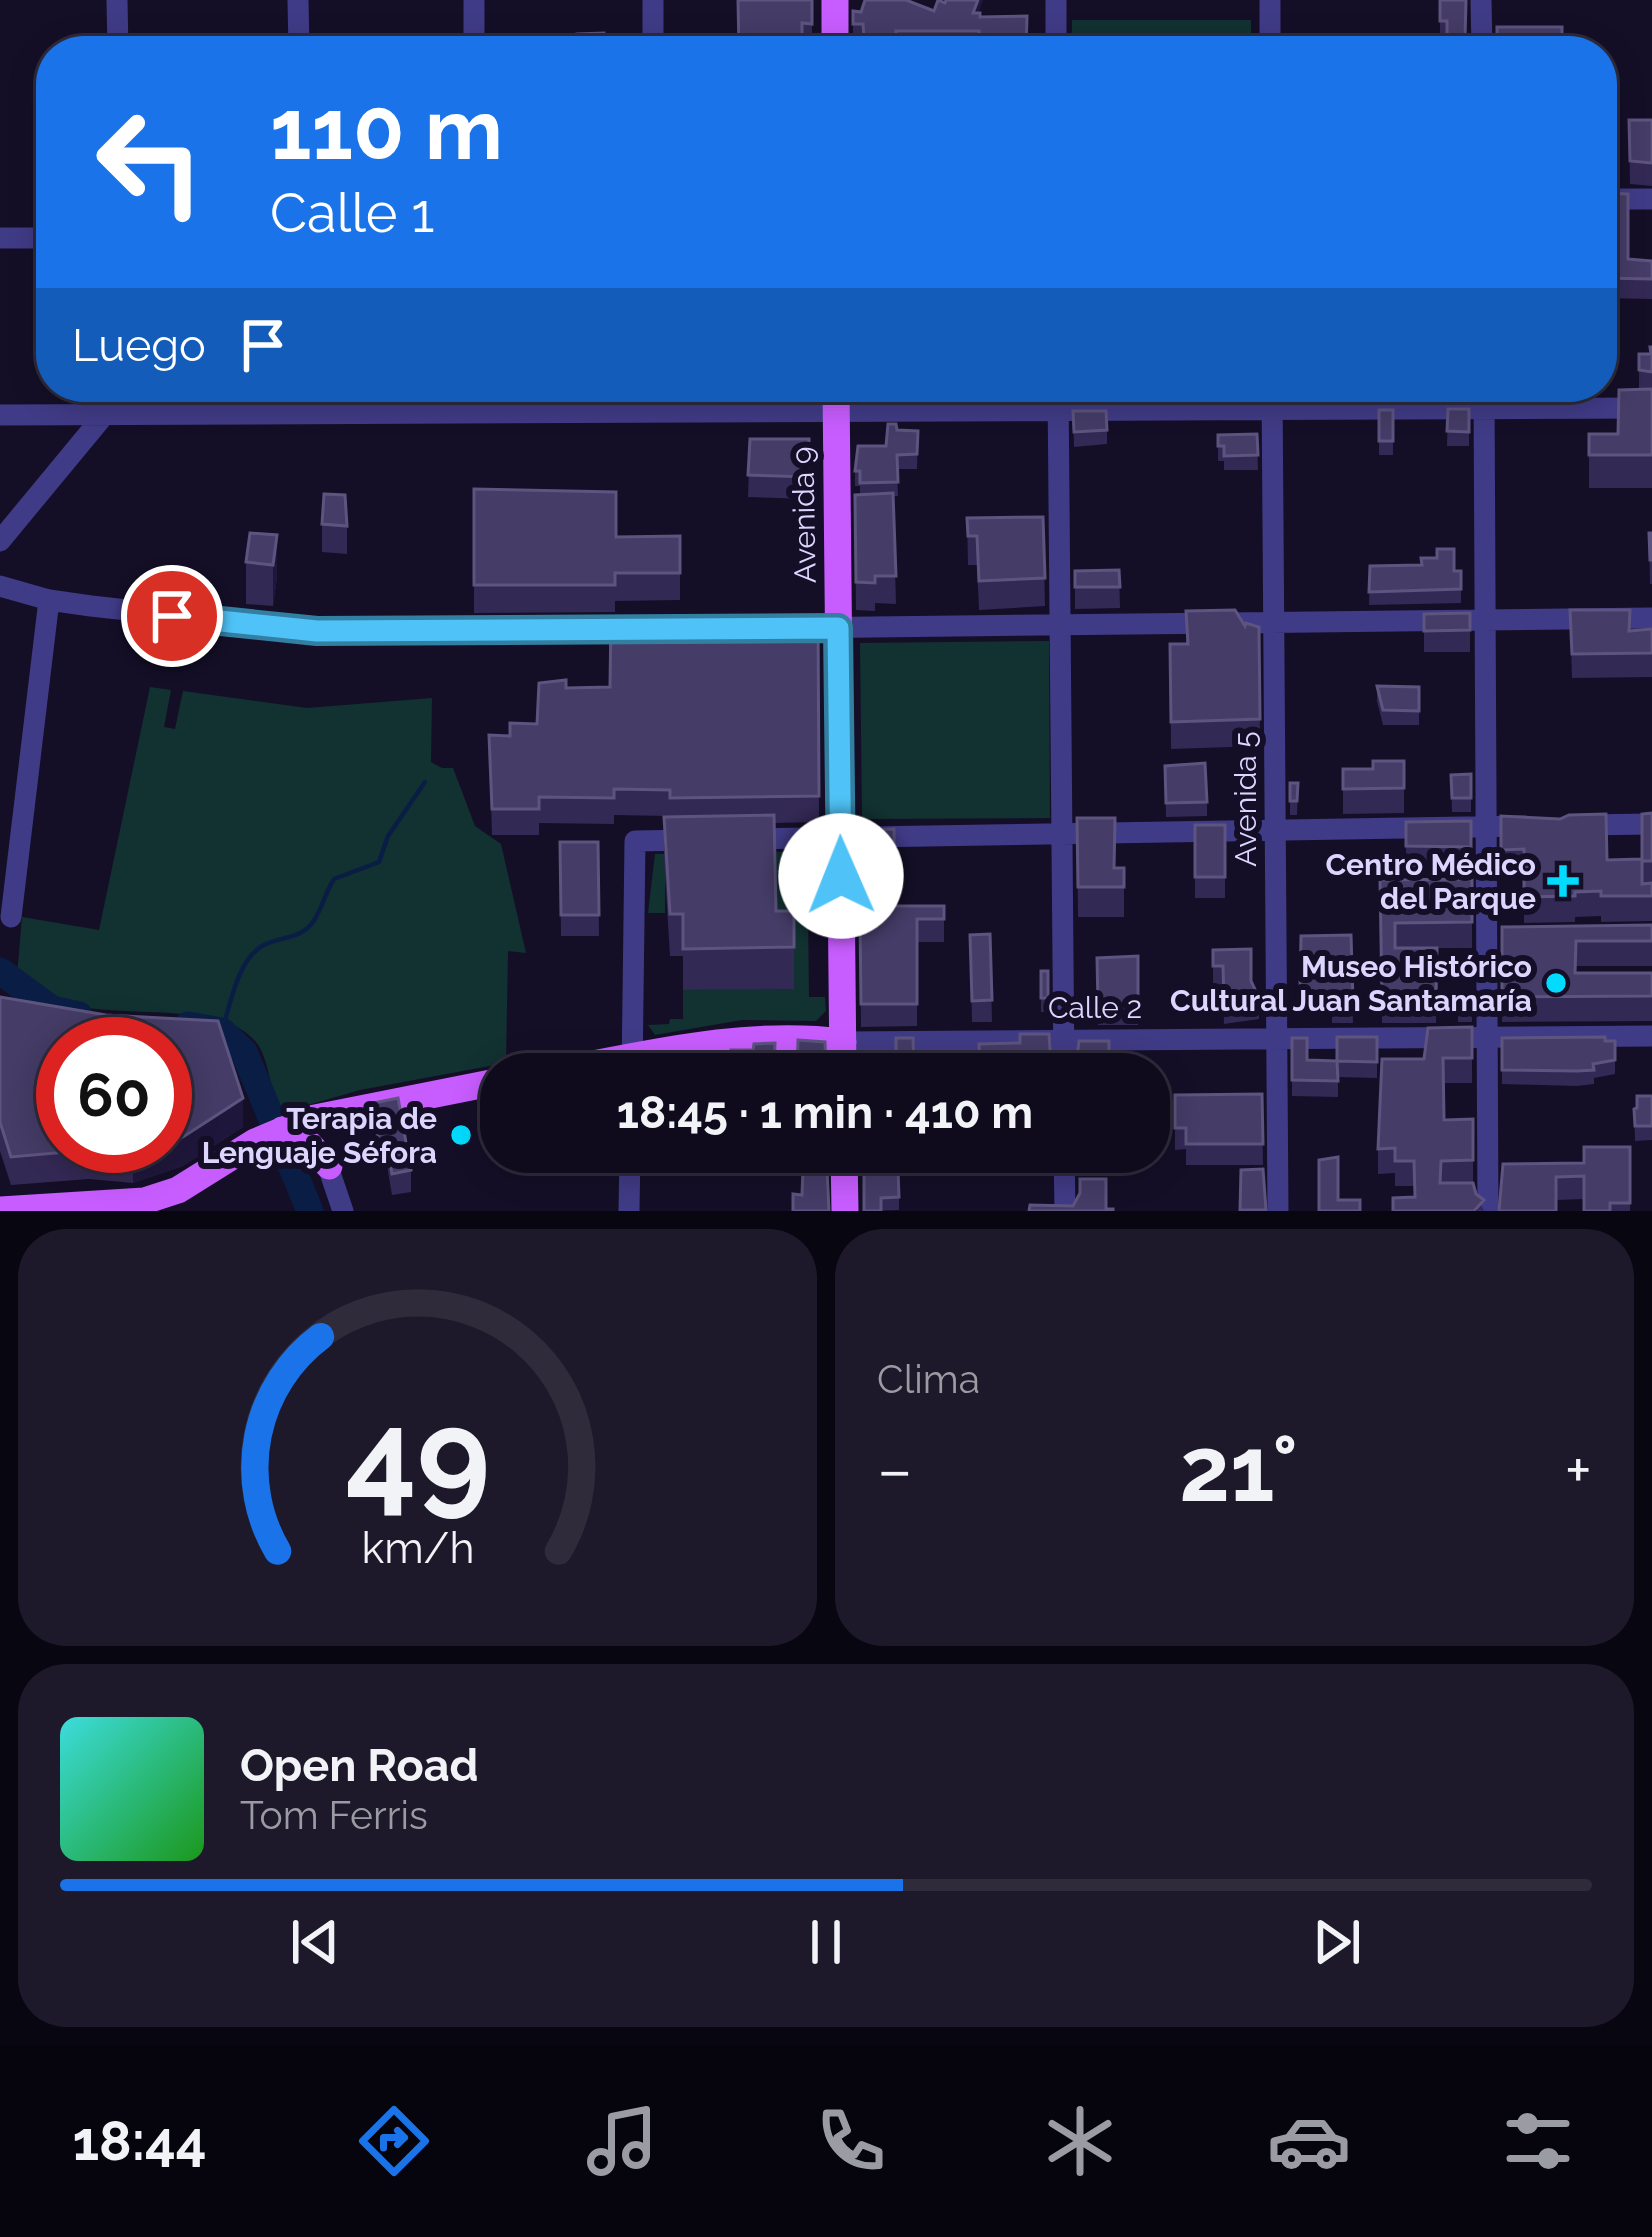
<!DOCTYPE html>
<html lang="es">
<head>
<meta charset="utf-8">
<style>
	:root { --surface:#0f0b1d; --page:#1d192a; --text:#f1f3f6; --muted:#9b9ba4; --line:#2f2b3b; --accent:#1a73e8 }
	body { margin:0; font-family:Raleway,sans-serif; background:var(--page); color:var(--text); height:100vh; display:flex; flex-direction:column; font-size:45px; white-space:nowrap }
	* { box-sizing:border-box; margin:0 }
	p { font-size:39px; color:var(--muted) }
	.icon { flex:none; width:66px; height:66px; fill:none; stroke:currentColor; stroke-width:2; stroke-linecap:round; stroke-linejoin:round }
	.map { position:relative; height:1211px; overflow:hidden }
	.side { display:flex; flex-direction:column; gap:18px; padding:18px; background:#080610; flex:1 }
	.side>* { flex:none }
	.banner { position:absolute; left:36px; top:36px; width:1581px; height:366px; border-radius:48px; box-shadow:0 6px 30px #0003,0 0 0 3px var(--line); background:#1a73e8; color:#fff; overflow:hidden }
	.speed { position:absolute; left:36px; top:1017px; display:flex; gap:24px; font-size:60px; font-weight:700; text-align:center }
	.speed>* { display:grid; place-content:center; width:156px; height:156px; border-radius:50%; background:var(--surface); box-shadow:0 6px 30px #0003,0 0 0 3px var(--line); line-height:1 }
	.speed .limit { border:18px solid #d22; background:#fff; color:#111 }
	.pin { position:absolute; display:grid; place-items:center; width:102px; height:102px; color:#fff; margin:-51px; border:6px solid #fff; border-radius:50%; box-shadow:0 3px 12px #0007 }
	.me { position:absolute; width:132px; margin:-66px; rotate:359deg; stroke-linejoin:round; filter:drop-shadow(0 0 9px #0008) }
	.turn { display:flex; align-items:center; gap:42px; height:252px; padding:0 36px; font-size:54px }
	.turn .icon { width:156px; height:156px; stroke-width:2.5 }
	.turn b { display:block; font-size:84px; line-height:102px }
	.then { display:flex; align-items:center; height:114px; padding:0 36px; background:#0003; gap:24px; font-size:45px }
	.big { font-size:90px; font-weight:700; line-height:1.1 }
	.side .tile { flex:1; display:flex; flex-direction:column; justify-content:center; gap:18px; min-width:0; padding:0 42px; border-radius:48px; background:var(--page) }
	.side .dial { align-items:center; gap:0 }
	.dial svg { height:312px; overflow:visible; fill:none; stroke:var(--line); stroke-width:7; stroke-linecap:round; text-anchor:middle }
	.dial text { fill:var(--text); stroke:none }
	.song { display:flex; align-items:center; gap:36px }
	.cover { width:144px; height:144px; border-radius:18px; background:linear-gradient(135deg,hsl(180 70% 55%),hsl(120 70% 35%)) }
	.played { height:12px; border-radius:6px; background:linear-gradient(90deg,var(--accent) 55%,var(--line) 55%) }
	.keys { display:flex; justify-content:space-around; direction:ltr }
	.heat { display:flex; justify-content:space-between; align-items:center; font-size:66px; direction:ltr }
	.side .tiles { flex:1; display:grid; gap:18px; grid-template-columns:1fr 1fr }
	.tile:last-child { grid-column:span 2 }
	.trip { position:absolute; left:480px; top:1053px; width:690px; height:120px; border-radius:48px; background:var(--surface); box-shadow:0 6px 30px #0003,0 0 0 3px var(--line); font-weight:700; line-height:120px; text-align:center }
	.menu { display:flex; height:192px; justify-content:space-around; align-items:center; background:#06040c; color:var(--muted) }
	.menu .icon { width:84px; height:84px }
	.menu .active { color:var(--accent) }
	.menu b { font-size:54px; color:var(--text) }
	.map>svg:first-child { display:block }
</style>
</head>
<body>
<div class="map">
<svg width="1652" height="1211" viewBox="0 0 1652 1211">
	<rect width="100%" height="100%" fill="#140f27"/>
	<path fill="#123131" d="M1072,20H1251V51H1072Z
		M1049,641L1050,818L862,819L860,643Z
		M150,687L171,690L164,727L175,729L183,691L307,708L432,698L431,762L442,768H453L475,826L501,844L526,953L508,951L506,1063L360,1090L277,1114C272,1094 269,1058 256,1042C217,995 104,1025 48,997C37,992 27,983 17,976L22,917L99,930Z
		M815,851L823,857L825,908L808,910L809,997H825L826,1011L816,1021L742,1020L655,1035L648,1025L669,1024L670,1019H683V990L794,988V953L665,859V913H648L655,854Z"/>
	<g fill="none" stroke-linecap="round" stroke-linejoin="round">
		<path stroke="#0a1e45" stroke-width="4.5" d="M222,1031C230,1006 237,961 262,946C279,936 300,940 313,922C322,909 325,893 334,879L379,862L388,836L425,782"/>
		<path stroke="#0a1e45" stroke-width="27" d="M0,971L52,1009L79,1015
			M188,1025L222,1031L244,1052L310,1211"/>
		<path stroke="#403b86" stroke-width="21" d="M117,0L118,51
			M298,0L299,51
			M474,0V51
			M653,0V51
			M1056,0V51
			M1270,0V51
			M1481,0L1482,51
			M1602,199H1652
			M0,238H51
			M1058,387L1064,1074
			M1272,387L1278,1211
			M1484,387L1488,1211
			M0,415L1652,408
			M0,541L105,414
			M0,586L49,600L91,606L317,631L638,630
			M789,628L1652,618
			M1581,825L1652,824
			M747,839L1525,826
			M11,917L49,600
			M843,1042L1652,1036
			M632,1074L635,841L692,840
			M1064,1152L1065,1211
			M324,1155L343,1211
			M629,1211L630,1152"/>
		<path stroke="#c85dff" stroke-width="27" d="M835,0V51
			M836,387L843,1074
			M541,1074C640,1056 742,1029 843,1042
			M282,1130L307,1142L329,1166
			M844,1152L845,1211
			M0,1210L144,1201L178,1190L255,1142L310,1119L501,1081"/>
	</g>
	<path fill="#332955" d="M812,0V45L739,51Z
		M909,0L934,11L946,0H983L978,13L979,45H896L863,37H853V11L861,12Z
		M1440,0H1466L1465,51H1447V43H1440Z
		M1629,120H1652V186L1630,184Z
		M1602,193L1628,259L1652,261V299L1602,298Z
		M1652,347V488H1589V434H1618L1639,390V354H1651Z
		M754,387H817V397H754Z
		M912,387H1016V393H913Z
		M1311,387H1353V393L1312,394Z
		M1428,387H1459L1454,394H1428Z
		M1448,409H1469V446H1447Z
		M1379,410H1393V455H1379Z
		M1073,411L1107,430V444L1074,447Z
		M897,430L918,431L917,469H897L898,496H893L896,604L875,603V611L856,610L855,495H860V486H855V471L886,446Z
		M1257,434L1258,470H1224V461H1218V435Z
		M750,439H809V499L748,497Z
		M474,489L616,537L680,536V600L615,601V612L474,613Z
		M1043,517L1045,606L979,610L977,565H968L967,518Z
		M322,524L347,526V554L322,552Z
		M1649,533H1652V584H1650Z
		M277,535V577L273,606L246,604V562Z
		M1370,566L1461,571V603L1369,605Z
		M1119,570L1120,608L1075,609V571Z
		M1570,610L1630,631L1652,629V677L1572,678Z
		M1186,611L1245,626L1259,627L1260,746L1171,749L1170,644H1186Z
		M1470,613V652H1424V614Z
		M818,616L819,822L774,823L776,911H794V989L683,990V956H670L664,859V817L670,816L614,815V824L539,823V835H492L489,735L510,736L537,724L566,688L610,687Z
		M1377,686L1419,687V725H1383L1377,701Z
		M1404,761V813L1343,814V789L1373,769Z
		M1165,766L1207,802V816L1166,817Z
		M1471,774V812H1452L1451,775Z
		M1290,783H1298L1297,815H1290Z
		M1652,813V921L1601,922V916L1575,917V922L1524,923V874L1501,875V816L1607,860L1642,859Z
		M1077,818L1115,868H1124V917H1078Z
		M1471,821V868L1406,867V822Z
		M1195,825H1225V898H1195Z
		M859,830L895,906H944V942H917V1026L861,1027Z
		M560,842H598L599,936H561Z
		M1472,879V948H1395H1437L1436,1023H1382L1380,880Z
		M1652,925V966H1576V973H1652V1021L1502,1022V927Z
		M990,934L992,1022H972L970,935Z
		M1351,935L1353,1023H1332V1016L1308,1015L1300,1008L1301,936Z
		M1213,950L1251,981L1259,998V1019L1224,1024L1223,987H1213Z
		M1138,956V1025H1098L1097,958Z
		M1041,971H1048V1012H1041Z
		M0,997L243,1127L183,1166L133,1183L89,1179L11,1185L0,1151Z
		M1472,999V1022H1458L1457,1000Z
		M1472,1027V1083H1443L1444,1120L1473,1119V1183L1476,1194L1484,1211L1414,1197V1186H1395V1173L1378,1174V1149L1424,1059Z
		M1049,1034L1051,1074H979L1020,1043Z
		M1377,1037V1078L1338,1077V1097L1292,1096V1038L1307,1060L1337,1061Z
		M1502,1038L1615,1041V1074L1594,1078V1084L1577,1086L1502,1084Z
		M1109,1041V1074H1075Z
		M1262,1094L1263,1165H1186V1149L1175,1150V1095Z
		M1652,1096V1140L1635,1141L1634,1109L1637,1108Z
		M374,1103L411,1170V1192L392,1195L387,1165L379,1166L374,1125Z
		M1630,1147V1211H1584V1199L1556,1200L1503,1164L1584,1163Z
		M887,1152H915V1162L887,1163Z
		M1023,1152H1050L1049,1164L1023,1163Z
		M864,1170L899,1197V1210L864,1211Z"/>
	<path fill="#1f173b" d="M978,0H983L973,26V13Z
		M277,535V577L273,606V565Z
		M243,1098V1127L183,1166L133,1183V1155L158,1146H165V1144Z"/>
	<path fill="#453c67" stroke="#5d547f" stroke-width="3" d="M738,0H812V24L802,23V51H739Z
		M865,0H906L934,11L938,0L945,3L946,0H978L973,13H980V17L1027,16L1026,51H979V31H896V51H865L863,24H853V11L861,12Z
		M1440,0H1466L1465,39L1447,40V21H1440Z
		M1497,27H1562V51H1497Z
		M604,33L605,51H577V34Z
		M1629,120H1652V163L1630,161Z
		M1602,193L1628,194V259L1652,261V279L1602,278Z
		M1650,347H1652V372L1639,370V354H1651Z
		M1652,389V455H1589V434H1618L1619,390Z
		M1448,409H1469V432L1447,431Z
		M1379,410H1393V441H1379Z
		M1073,411H1106L1107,430L1074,432Z
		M888,424H896L897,430L918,431L917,454L897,455L898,482L860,483V471H855L858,446H886Z
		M1257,434L1258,455L1224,456V446H1218V435Z
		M750,439H809V477L748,475Z
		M474,489L616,492V537L680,536V573H615V585H474Z
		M893,493L896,576H875V583L856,582L855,495Z
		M324,494L345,495L347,526L322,524Z
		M1043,517L1045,578L979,581L977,536H968L967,518Z
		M250,533L277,535L273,565L246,562Z
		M1649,533H1652V560H1650Z
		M1437,549H1454V571H1461V589L1369,592L1370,566L1422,565L1421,558H1437Z
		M1119,570L1120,587H1075V571Z
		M1235,610L1245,626L1246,623L1259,627L1260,719L1171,722L1170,644H1188L1186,611Z
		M1570,610H1630L1629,631L1652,629V653L1572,654Z
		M1470,613V630L1424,631V614Z
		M818,616L819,796L670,798V790L614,789V798L539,797V809H492L489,735L510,736V723L537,724L539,683L566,680V688L610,687L611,617Z
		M1377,686L1419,687V711L1383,710Z
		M1373,761H1404V788L1343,789V769H1373Z
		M1205,763L1207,802L1166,803L1165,766Z
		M1471,774V798H1452L1451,775Z
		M1290,783H1298L1297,801H1290Z
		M1652,813V861H1642V884L1652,883V896H1601V891L1575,892V896L1524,897V849L1501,850V816L1560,819L1569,815L1606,814L1607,860L1642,859V814Z
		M774,815L776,911H794V947L683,949V914H670L664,817Z
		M1077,818H1115L1114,868H1124V887H1078Z
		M1471,821V847L1406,846V822Z
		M1195,825H1225V877H1195Z
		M894,829L895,906H944V919H917V1004H861L859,830Z
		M560,842H598L599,915H561Z
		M1472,879V922L1395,923V948H1437L1436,997L1382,998L1380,880Z
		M1652,925V941H1576L1575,973H1652V996L1502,997V927Z
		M990,934L992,1000L972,1001L970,935Z
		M1351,935L1353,1002H1332V994H1308L1300,986L1301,936Z
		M1251,949V981L1259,998L1224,1002L1223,966H1213V950Z
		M1138,956V1003L1098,1004L1097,958Z
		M1041,971H1048V998H1041Z
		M0,997L106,1015L218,1021L243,1098L183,1137L165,1144V1044H63V1146H158L133,1155L89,1150L11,1157L0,1122Z
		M1472,999V1008H1458L1457,1000Z
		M1472,1027V1058H1443L1444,1120L1473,1119V1160L1441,1161L1440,1183H1473L1476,1194L1484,1200L1474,1211H1393V1198L1415,1197L1414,1161H1395V1148L1378,1149L1382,1059H1424L1428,1028Z
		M1020,1034H1049L1051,1066L1006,1065V1074H980L979,1044L1020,1043Z
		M1337,1037H1377V1062L1337,1061L1338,1081L1292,1080V1038H1307V1060L1337,1061Z
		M1605,1037V1041H1615V1060L1593,1064L1594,1070L1577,1071L1502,1070V1038Z
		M896,1038H913L914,1074H896Z
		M798,1040L825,1042L826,1074H797Z
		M1079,1041H1109V1068H1094V1074H1075Z
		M775,1043L774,1074H731V1050H753L754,1044Z
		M579,1063L580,1067L610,1063L612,1074H556L555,1068Z
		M1262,1094L1263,1144H1186V1128H1175V1095Z
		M1637,1096H1652V1126H1635L1634,1109L1637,1108Z
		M398,1098L411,1170L392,1174L387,1143L379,1145L374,1103Z
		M1584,1147H1630V1203H1610V1211H1584V1176L1556,1177V1211H1499L1503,1164L1584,1163Z
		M1338,1157V1200H1360V1211H1319V1160Z
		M803,1169H827L829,1211H793V1194L802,1195Z
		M898,1169L899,1197L881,1198V1211H864V1170Z
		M1263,1169L1266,1210H1240L1241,1170Z
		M1080,1179H1106V1209H1113V1211H1029L1030,1205L1073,1206L1080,1193Z"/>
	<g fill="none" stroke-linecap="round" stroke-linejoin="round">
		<g stroke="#337fa1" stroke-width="30">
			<path id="route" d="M172,616L317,631L838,628L841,876"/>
		</g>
		<use href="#route" stroke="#4fc3f7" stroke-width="21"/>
	</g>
	<g fill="#02dbfe" stroke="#140f27" stroke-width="4.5">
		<path d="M1557 863h12v12h12v12h-12v12h-12v-12h-12v-12h12z"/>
		<circle cx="1556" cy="983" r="12"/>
		<circle cx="461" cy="1135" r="12"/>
	</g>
	<g text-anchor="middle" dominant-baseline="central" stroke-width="12" stroke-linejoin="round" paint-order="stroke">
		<g font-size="30" fill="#dcd6ff" stroke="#140f27">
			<text transform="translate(804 515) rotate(-91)">Avenida 9</text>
			<text transform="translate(1245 799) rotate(-90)">Avenida 5</text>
			<text x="1095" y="1007">Calle 2</text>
		</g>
		<g font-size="30" font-weight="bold" fill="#dcd6ff" stroke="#140f27" text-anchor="end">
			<text x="1536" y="864">Centro Médico<tspan x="1536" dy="34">del Parque</tspan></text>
			<text x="1532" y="966">Museo Histórico<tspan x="1532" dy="34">Cultural Juan Santamaría</tspan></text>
			<text x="437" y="1118">Terapia de<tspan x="437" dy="34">Lenguaje Séfora</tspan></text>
		</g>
	</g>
</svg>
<div class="speed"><div class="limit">60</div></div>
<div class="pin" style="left:172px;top:616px;background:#d93025"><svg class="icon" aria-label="arrive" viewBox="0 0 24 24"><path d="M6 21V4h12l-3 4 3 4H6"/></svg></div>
<svg class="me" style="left:841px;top:876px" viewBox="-20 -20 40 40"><circle r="19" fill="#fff"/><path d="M0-13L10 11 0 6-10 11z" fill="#4fc3f7"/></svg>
<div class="trip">18:45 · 1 min · 410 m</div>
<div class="banner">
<div class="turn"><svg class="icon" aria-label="left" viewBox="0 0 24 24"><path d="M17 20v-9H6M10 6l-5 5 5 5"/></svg><div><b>110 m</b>Calle 1</div></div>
<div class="then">Luego<svg class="icon" aria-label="arrive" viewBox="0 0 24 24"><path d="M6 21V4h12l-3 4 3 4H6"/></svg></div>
</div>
</div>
<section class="side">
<div class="tiles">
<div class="tile dial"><svg viewBox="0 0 100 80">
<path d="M14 69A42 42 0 1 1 86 69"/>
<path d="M14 69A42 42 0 0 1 25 14" stroke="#1a73e8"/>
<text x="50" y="56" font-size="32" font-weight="700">49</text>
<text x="50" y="72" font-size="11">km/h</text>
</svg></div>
<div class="tile"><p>Clima</p>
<div class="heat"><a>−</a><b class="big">21°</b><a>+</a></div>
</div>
<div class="tile">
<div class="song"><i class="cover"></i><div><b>Open Road</b><p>Tom Ferris</p></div></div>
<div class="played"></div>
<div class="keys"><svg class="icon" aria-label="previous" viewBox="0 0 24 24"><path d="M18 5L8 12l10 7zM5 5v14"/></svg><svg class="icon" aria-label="pause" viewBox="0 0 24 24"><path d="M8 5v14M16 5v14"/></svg><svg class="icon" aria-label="next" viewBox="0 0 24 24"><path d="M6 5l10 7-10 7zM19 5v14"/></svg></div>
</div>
</div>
</section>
<nav class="menu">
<b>18:44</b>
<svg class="icon active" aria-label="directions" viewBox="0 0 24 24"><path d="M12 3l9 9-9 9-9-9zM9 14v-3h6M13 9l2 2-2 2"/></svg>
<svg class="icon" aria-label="music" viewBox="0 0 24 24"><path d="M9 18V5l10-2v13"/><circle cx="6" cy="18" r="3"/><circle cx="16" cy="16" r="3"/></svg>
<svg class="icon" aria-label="phone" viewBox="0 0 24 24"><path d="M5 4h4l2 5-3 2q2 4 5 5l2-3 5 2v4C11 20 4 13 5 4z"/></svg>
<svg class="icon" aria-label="climate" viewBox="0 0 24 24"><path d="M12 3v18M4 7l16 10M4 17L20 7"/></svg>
<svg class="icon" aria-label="car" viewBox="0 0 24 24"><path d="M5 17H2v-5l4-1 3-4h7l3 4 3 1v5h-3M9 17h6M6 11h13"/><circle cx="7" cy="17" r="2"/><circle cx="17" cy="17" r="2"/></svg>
<svg class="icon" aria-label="filters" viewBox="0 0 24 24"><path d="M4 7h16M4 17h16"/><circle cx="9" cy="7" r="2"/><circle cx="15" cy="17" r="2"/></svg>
</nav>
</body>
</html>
